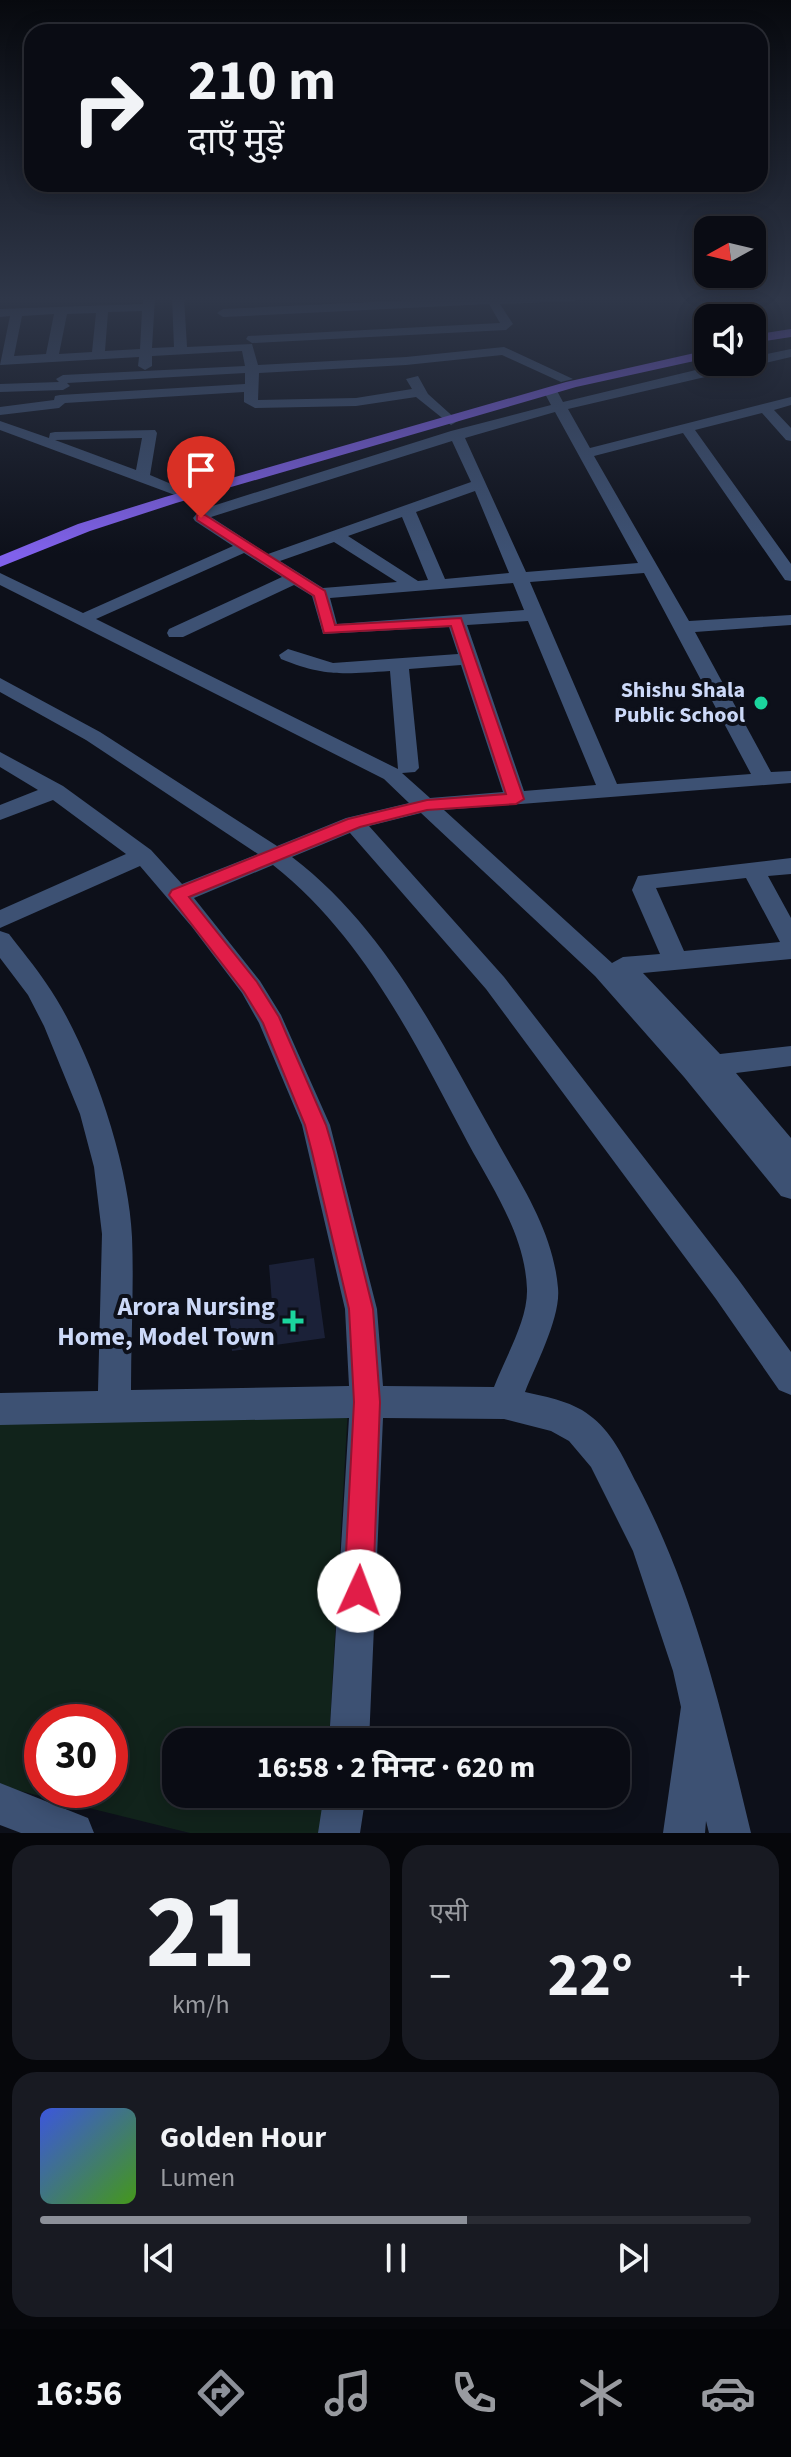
<!DOCTYPE html>
<html lang="hi">
<head>
<meta charset="utf-8">
<style>
	:root { --surface:#0a0c14; --page:#181a22; --text:#f1f3f6; --muted:#999ba0; --line:#2a2c34; --accent:#8c9099 }
	body { margin:0; font-family:"Source Sans 3","Noto Sans Devanagari",sans-serif; background:var(--page); color:var(--text); height:100vh; display:flex; flex-direction:column; font-size:30px; white-space:nowrap }
	* { box-sizing:border-box; margin:0 }
	p { font-size:26px; color:var(--muted) }
	.icon { flex:none; width:44px; height:44px; fill:none; stroke:currentColor; stroke-width:2; stroke-linecap:round; stroke-linejoin:round }
	.map { position:relative; height:1833px; overflow:hidden }
	.panel { display:flex; flex-direction:column; gap:12px; padding:12px; background:#06070b; flex:1 }
	.panel>* { flex:none }
	.banner { position:absolute; left:24px; top:24px; width:744px; height:168px; border-radius:24px; box-shadow:0 4px 20px #0003,0 0 0 2px var(--line); background:#0a0c14; color:var(--text); overflow:hidden }
	.needle { width:52px; rotate:262deg }
	.tools { position:absolute; left:694px; top:216px; display:grid; gap:16px }
	.tools a { display:grid; place-items:center; width:72px; height:72px; border-radius:16px; background:var(--surface); box-shadow:0 4px 20px #0003,0 0 0 2px var(--line); font-size:40px }
	.speed { position:absolute; left:24px; top:1704px; display:flex; gap:16px; font-size:40px; font-weight:700; text-align:center }
	.speed>* { display:grid; place-content:center; width:104px; height:104px; border-radius:50%; background:var(--surface); box-shadow:0 4px 20px #0003,0 0 0 2px var(--line); line-height:1 }
	.speed .limit { border:12px solid #d22; background:#fff; color:#111 }
	.pin { position:absolute; display:grid; place-items:center; width:68px; height:68px; color:#fff; margin:-82px -34px; border-radius:50% 50% 50% 0; rotate:-45deg; box-shadow:0 0 8px #0007 }
	.pin .icon { rotate:45deg }
	.me { position:absolute; width:88px; margin:-44px; rotate:2deg; stroke-linejoin:round; filter:drop-shadow(0 0 6px #0008) }
	.turn { display:flex; align-items:center; gap:28px; height:168px; padding:0 32px; font-size:36px }
	.turn .icon { width:104px; height:104px; stroke-width:2.5 }
	.turn b { display:block; font-size:56px; line-height:68px }
	.big { font-size:60px; font-weight:700; line-height:1.1 }
	.panel .widget { flex:1; display:flex; flex-direction:column; justify-content:center; gap:12px; min-width:0; padding:0 28px; border-radius:24px; background:var(--page) }
	.panel .dial { align-items:center; gap:0 }
	.dial b { font-size:104px; line-height:1 }
	.song { display:flex; align-items:center; gap:24px }
	.cover { width:96px; height:96px; border-radius:12px; background:linear-gradient(135deg,hsl(230 70% 55%),hsl(100 70% 35%)) }
	.played { height:8px; border-radius:4px; background:linear-gradient(90deg,var(--accent) 60%,var(--line) 60%) }
	.keys { display:flex; justify-content:space-around; direction:ltr }
	.heat { display:flex; justify-content:space-between; align-items:center; font-size:44px; direction:ltr }
	.panel .tiles { flex:1; display:grid; gap:12px; grid-template-columns:1fr 1fr }
	.widget:last-child { grid-column:span 2 }
	.trip { position:absolute; left:162px; top:1728px; width:468px; height:80px; border-radius:24px; background:var(--surface); box-shadow:0 4px 20px #0003,0 0 0 2px var(--line); font-weight:700; line-height:80px; text-align:center }
	.tabs { display:flex; height:128px; justify-content:space-around; align-items:center; background:#040508; color:var(--muted) }
	.tabs .icon { width:56px; height:56px }
	.tabs .current { color:var(--accent) }
	.tabs b { font-size:36px; color:var(--text) }
	.map>svg:first-child { display:block }
</style>
</head>
<body>
<div class="map">
<svg width="791" height="1833" viewBox="0 0 791 1833">
	<rect width="100%" height="100%" fill="#0d101a"/>
	<path fill="#11231b" fill-rule="evenodd" d="M348,1407L329,1742H176V1794H326L324,1833H190L0,1786V1420ZM42,1722H110V1790H42Z"/>
	<path fill="#1b2138" d="M314,1258L325,1338L232,1351L229,1309L272,1303L269,1265Z"/>
	<g fill="none" stroke-linecap="round" stroke-linejoin="round">
		<path fill="#3d5173" fill-rule="evenodd" d="M143,297H155L152,348L174,347L172,297H184L187,347L252,344L258,365L406,357L504,347L573,379L561,382L502,355L406,365L259,373L258,400L356,398L412,389L406,379L418,376L428,394L458,421L451,425L416,397L356,406L255,408L244,402V392L65,403L59,408L0,415V407L54,400L55,396L60,395L245,384V373L67,383L70,386L63,390L0,392V384L59,382L56,379L63,375L245,366L242,351L152,356V366L145,370L138,366L139,357L0,365L10,316L0,317V309L143,304ZM142,311L140,349L105,351L108,312ZM96,313L92,352L59,354L67,314ZM54,314L46,354L14,356L22,316Z
			M484,297H580L574,301L500,304L513,324L506,330L252,343L246,339L248,336L500,323L489,304L223,317L217,313L223,309Z
			M791,349V357L568,409L590,448L791,397V405L774,410L791,428V441L786,440L762,413L695,430L791,564V581L785,580L683,433L594,456L689,621L791,615V625L695,632L771,772L791,771V783L444,810L612,963L623,957L660,954L632,890L638,876L791,858V874L768,876L791,918V959L643,973L720,1054L791,1046V1066L736,1073L791,1138V1199L781,1196L684,1077L595,976L421,813L369,826L504,977L738,1279L791,1352V1395L779,1390L716,1299L486,989L350,833L292,857C384,927 437,1034 492,1132C519,1182 553,1229 558,1288C561,1317 536,1364 525,1392C548,1397 575,1402 593,1418C614,1435 625,1461 637,1484C695,1594 722,1713 751,1833H709L706,1821L705,1833H663L681,1707L673,1671L633,1551L591,1467L569,1441L551,1431L504,1419L383,1418L369,1742H329L349,1418L0,1425V1393L98,1391L102,1234L94,1167L80,1114L44,1026L28,995L0,958V931L9,934C21,950 35,966 46,983C89,1044 129,1162 132,1237C134,1288 131,1339 131,1390L349,1386L345,1309L302,1125L259,1023L242,993L192,927L140,866L0,928V910L126,854L53,800L0,820V805L38,790L0,767V752L63,786L151,850L182,884L258,854L86,740L0,692V678L100,732L277,846L346,818L409,803L384,779L0,585V573L83,613L233,546L195,521L193,518L200,510L451,431L551,405L544,392L546,389H556L563,402L729,362H752V357ZM555,412L638,563L526,572L465,438ZM452,441L471,482L268,554L211,517ZM475,491L509,573L445,579L416,512ZM402,517L428,580L418,581L348,536ZM334,542L397,582L323,588L280,561ZM244,553L282,577L169,629L167,633L169,637H183L294,585L312,596L323,634L449,627L458,654L333,663L288,649L279,655L281,659C325,677 344,674 390,671L398,769L96,619ZM644,573L751,774L617,784L530,582ZM513,583L524,610L337,624L330,598ZM528,621L596,785L524,791L467,625ZM461,665L503,792L430,798L402,773L415,772L419,768L409,669ZM273,865C364,937 415,1043 468,1143C493,1189 525,1235 527,1289C528,1320 505,1358 494,1387L383,1386L377,1309L330,1125L281,1015L260,981L194,898ZM746,878L780,942L684,951L656,888Z
			M0,421L49,438L50,433L55,432L155,430L157,433L150,475L197,495L195,498H183L0,430ZM142,438L136,470L55,440Z
			M0,1783L88,1818L94,1833H21L0,1825Z
			M324,1794H366L360,1833H318Z"/>
		<path fill="#8061eb" fill-rule="evenodd" d="M791,329V337L752,343V335Z
			M708,350V358L576,387L176,503L90,531L0,567V556L78,524L165,497L566,382Z"/>
	</g>
	<linearGradient id="sky" x2="0" y2="1"><stop stop-color="#07090e"/><stop offset="0.54" stop-color="#2f3749"/><stop offset="1" stop-color="#2f3749" stop-opacity="0"/></linearGradient>
	<rect width="791" height="554" fill="url(#sky)"/>
	<path fill="#e11d48" stroke="#92132f" stroke-width="2" d="M197,515H205L325,591L335,625L461,618L524,799L516,804L427,810L360,827L189,897L257,982L279,1017L326,1125L334,1152L373,1309L380,1402L373,1591L369,1601L359,1606L349,1601L344,1591L354,1402L349,1309L312,1152L305,1125L263,1023L244,992L169,895L172,890L348,819L427,800L506,794L451,626L324,633L314,596L197,520Z"/>
	<g fill="#1bd59d" stroke="#0d101a" stroke-width="3">
		<circle cx="761" cy="703" r="8"/>
		<path d="M289 1309h8v8h8v8h-8v8h-8v-8h-8v-8h8z"/>
	</g>
	<g text-anchor="middle" dominant-baseline="central" stroke-width="8" stroke-linejoin="round" paint-order="stroke">
		<g font-size="22" font-weight="bold" fill="#ccd9f8" stroke="#0d101a" text-anchor="end">
			<text x="745" y="690">Shishu Shala<tspan x="745" dy="25">Public School</tspan></text>
		</g>
		<g font-size="26" font-weight="bold" fill="#ccd9f8" stroke="#0d101a" text-anchor="end">
			<text x="275" y="1306">Arora Nursing<tspan x="275" dy="30">Home, Model Town</tspan></text>
		</g>
	</g>
</svg>
<div class="tools">
<a><svg class="needle" viewBox="-14 -14 28 28"><path d="M0-13l5 13h-10z" fill="#e53935"/><path d="M0 13l5-13h-10z" fill="#999ba0"/></svg></a>
<a><svg class="icon" aria-label="sound" viewBox="0 0 24 24"><path d="M4 9h4l5-4v14l-5-4H4zM17 9q2 3 0 6"/></svg></a>
</div>
<div class="speed"><div class="limit">30</div></div>
<div class="pin" style="left:201px;top:518px;background:#d93025"><svg class="icon" aria-label="arrive" viewBox="0 0 24 24"><path d="M6 21V4h12l-3 4 3 4H6"/></svg></div>
<svg class="me" style="left:359px;top:1591px" viewBox="-20 -20 40 40"><circle r="19" fill="#fff"/><path d="M0-13L10 11 0 6-10 11z" fill="#e11d48"/></svg>
<div class="trip">16:58 · 2 मिनट · 620 m</div>
<div class="banner">
<div class="turn"><svg class="icon" aria-label="right" viewBox="0 0 24 24"><path d="M7 20v-9h11M14 6l5 5-5 5"/></svg><div><b>210 m</b>दाएँ मुड़ें</div></div>
</div>
</div>
<section class="panel">
<div class="tiles">
<div class="widget dial"><b>21</b><p>km/h</p></div>
<div class="widget"><p>एसी</p>
<div class="heat"><a>−</a><b class="big">22°</b><a>+</a></div>
</div>
<div class="widget">
<div class="song"><i class="cover"></i><div><b>Golden Hour</b><p>Lumen</p></div></div>
<div class="played"></div>
<div class="keys"><svg class="icon" aria-label="previous" viewBox="0 0 24 24"><path d="M18 5L8 12l10 7zM5 5v14"/></svg><svg class="icon" aria-label="pause" viewBox="0 0 24 24"><path d="M8 5v14M16 5v14"/></svg><svg class="icon" aria-label="next" viewBox="0 0 24 24"><path d="M6 5l10 7-10 7zM19 5v14"/></svg></div>
</div>
</div>
</section>
<nav class="tabs">
<b>16:56</b>
<svg class="icon current" aria-label="directions" viewBox="0 0 24 24"><path d="M12 3l9 9-9 9-9-9zM9 14v-3h6M13 9l2 2-2 2"/></svg>
<svg class="icon" aria-label="music" viewBox="0 0 24 24"><path d="M9 18V5l10-2v13"/><circle cx="6" cy="18" r="3"/><circle cx="16" cy="16" r="3"/></svg>
<svg class="icon" aria-label="phone" viewBox="0 0 24 24"><path d="M5 4h4l2 5-3 2q2 4 5 5l2-3 5 2v4C11 20 4 13 5 4z"/></svg>
<svg class="icon" aria-label="climate" viewBox="0 0 24 24"><path d="M12 3v18M4 7l16 10M4 17L20 7"/></svg>
<svg class="icon" aria-label="car" viewBox="0 0 24 24"><path d="M5 17H2v-5l4-1 3-4h7l3 4 3 1v5h-3M9 17h6M6 11h13"/><circle cx="7" cy="17" r="2"/><circle cx="17" cy="17" r="2"/></svg>
</nav>
</body>
</html>
